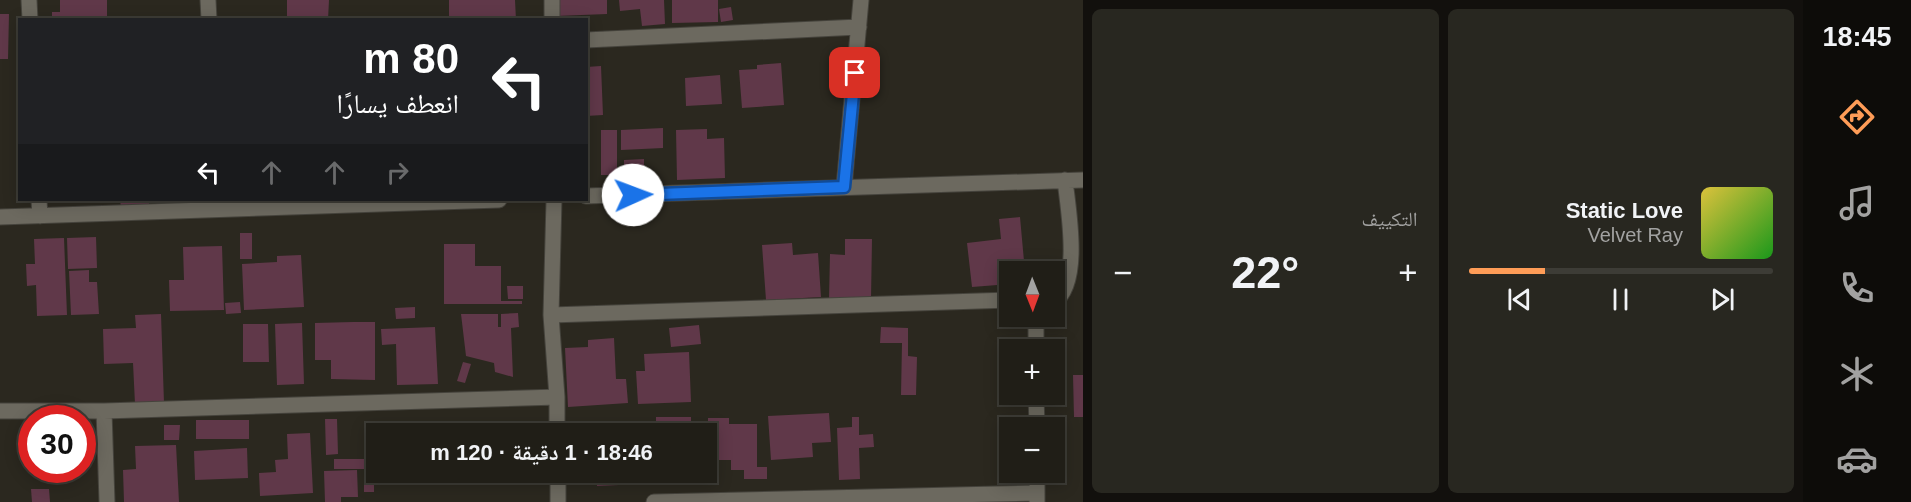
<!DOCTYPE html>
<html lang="ar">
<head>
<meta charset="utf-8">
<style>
	:root { --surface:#201e17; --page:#282720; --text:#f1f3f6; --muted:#a2a2a1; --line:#3d3c36; --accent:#fe9c57 }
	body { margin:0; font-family:Helvetica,"Noto Naskh Arabic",sans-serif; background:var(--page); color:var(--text); direction:rtl; height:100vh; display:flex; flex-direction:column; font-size:22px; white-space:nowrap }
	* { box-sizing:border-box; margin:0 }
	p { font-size:20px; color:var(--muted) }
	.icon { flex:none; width:33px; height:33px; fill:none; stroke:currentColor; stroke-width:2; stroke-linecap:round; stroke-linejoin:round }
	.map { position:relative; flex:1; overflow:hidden; direction:ltr }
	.side { display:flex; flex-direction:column; gap:9px; padding:9px; background:#12100d; width:720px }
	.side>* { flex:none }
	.top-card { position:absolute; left:18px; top:18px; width:570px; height:183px; border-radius:0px; box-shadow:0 3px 15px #0003,0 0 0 2px var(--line); direction:rtl; background:#202124; color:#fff; overflow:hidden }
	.needle { width:39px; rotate:179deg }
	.fabs { position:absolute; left:999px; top:261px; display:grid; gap:12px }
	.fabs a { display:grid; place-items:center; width:66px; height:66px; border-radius:0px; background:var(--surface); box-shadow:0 3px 15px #0003,0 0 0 2px var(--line); font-size:30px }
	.speed { position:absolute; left:18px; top:405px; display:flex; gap:12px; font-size:30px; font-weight:700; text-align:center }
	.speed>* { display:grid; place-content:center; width:78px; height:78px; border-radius:50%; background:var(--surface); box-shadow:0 3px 15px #0003,0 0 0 2px var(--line); line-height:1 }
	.speed .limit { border:9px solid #d22; background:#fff; color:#111 }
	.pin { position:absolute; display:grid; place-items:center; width:51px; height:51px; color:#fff; margin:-26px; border-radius:12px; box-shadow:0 3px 9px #0006 }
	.me { position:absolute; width:66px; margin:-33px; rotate:88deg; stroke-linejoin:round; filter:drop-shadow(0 0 4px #0008) }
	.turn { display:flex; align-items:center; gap:21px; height:126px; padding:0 30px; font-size:27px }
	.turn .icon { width:78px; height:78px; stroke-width:2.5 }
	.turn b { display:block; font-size:42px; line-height:51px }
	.lanes { display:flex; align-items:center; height:57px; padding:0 30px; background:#0003; justify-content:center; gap:30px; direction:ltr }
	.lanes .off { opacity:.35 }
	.big { font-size:45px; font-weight:700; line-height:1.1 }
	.side .tile { flex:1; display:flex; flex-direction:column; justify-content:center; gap:9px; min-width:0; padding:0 21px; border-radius:9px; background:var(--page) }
	.song { display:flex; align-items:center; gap:18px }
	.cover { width:72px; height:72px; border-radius:9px; background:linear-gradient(135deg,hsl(50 70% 55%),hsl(120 70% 35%)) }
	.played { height:6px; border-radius:3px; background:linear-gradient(90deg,var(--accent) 25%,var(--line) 25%) }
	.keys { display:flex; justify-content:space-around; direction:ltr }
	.heat { display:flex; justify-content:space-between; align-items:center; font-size:33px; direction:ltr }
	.side .tiles { flex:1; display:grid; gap:9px; grid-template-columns:repeat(2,1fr) }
	.trip { position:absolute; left:366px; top:423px; width:351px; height:60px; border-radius:0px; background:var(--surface); box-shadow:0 3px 15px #0003,0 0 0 2px var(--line); font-weight:700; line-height:60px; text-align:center; direction:rtl }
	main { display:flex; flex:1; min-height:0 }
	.tab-bar { display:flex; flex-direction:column; width:108px; justify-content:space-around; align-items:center; background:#0d0c09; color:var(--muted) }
	.tab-bar .icon { width:42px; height:42px }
	.tab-bar .current { color:var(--accent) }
	.tab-bar b { font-size:27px; color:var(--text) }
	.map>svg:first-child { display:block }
</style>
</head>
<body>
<main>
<nav class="tab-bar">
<b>18:45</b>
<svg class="icon current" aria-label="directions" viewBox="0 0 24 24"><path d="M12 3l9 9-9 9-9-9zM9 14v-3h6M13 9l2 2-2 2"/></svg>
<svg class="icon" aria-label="music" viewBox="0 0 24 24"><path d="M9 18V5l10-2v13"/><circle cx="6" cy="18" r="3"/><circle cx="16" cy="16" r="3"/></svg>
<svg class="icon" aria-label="phone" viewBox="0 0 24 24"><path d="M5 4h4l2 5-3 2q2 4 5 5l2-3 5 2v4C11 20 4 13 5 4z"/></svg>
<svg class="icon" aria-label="climate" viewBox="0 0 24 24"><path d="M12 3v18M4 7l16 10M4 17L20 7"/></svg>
<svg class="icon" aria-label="car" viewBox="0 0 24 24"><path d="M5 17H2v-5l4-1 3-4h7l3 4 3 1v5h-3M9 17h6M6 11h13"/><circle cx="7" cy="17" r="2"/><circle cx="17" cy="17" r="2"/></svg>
</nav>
<section class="side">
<div class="tiles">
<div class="tile">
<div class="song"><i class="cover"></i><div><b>Static Love</b><p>Velvet Ray</p></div></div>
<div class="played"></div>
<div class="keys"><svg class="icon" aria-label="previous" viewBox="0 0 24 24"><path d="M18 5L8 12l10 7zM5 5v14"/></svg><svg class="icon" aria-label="pause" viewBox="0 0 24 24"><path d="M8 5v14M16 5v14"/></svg><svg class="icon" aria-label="next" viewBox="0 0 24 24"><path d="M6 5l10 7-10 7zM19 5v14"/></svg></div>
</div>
<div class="tile"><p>التكييف</p>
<div class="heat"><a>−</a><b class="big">22°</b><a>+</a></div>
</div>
</div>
</section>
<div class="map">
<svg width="1083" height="502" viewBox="0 0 1083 502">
	<rect width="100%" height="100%" fill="#2b281f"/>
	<path fill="#603849" d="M60,0H107V20H52V12H60Z
		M287,0H329L328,20H287Z
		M449,0H515L516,20H449Z
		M556,0H607V14L556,16Z
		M619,0H664L665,24L642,26L640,9L620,11Z
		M672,0H718V22L672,23Z
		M731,7L733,20L721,22L719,9Z
		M0,14H9L8,59H0Z
		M781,63L784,105L742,108L739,70L757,69V65Z
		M601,66L603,115L586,116V67Z
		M720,75L722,104L686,106L685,78Z
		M663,128V148L621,150V130Z
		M707,129V139L724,138L725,178L677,180L676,130Z
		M601,130H617V175H601Z
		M644,159V173L624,174V160Z
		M120,200H149V206L121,207Z
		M1020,217L1025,272H1010V284L972,287L967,243L1001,239L999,219Z
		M240,233H252V259H240Z
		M96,237L97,268L68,269L67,238Z
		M64,238L67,315L37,316L36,285L27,286L26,264H35L34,239Z
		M845,239H872L871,300L829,299L830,254L845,255Z
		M792,243L793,255L818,253L821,297L766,300L762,245Z
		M444,244H475V266H501V301H522V304H444Z
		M222,246L224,310L170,311L169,280H184L183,247Z
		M301,255L304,307L244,310L242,264L277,262V256Z
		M89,270V282H97L99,314L71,315L69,271Z
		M507,286H523V299H508Z
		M240,302L241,313L226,314L225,303Z
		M415,307V318L396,319L395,308Z
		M518,313L519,327L511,328L513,377L495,372L494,363L466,356L461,314H498V327H501V314Z
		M161,314L164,403L135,404L133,363L104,364L103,329L136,328L135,315Z
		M353,322H375V380L331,379V360H315V323Z
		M302,323L304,384L277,385L275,324Z
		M243,324H268L269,362H243Z
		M699,325L701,344L671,347L669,328Z
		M435,327L438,384L397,385L396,344L382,345L381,329Z
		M881,327L908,328V356L917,357L916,395H901L902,343H880Z
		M614,338L616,379H626L628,403L568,407L565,348L588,347V340Z
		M689,352L691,402L638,404L636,371H645L644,354Z
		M463,362L471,364L465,383L457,381Z
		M1073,375H1083V417H1074Z
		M829,413L831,442L812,443L813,457L771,460L768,416Z
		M656,417H691V434H656Z
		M852,417H859V435L873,434L874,447L859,448L860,479L839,480L837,428L852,427Z
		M708,418H729V424H757V467H767V479H744V470H731V460H708Z
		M325,419H337L338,454L326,455Z
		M196,420H249V439H196Z
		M164,425H180L179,440H164Z
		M618,427V434H561V428Z
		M310,433L313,493L260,496L259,473L276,472L275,460L288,459L287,434Z
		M176,445L179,502H124L123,470L136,469L135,446Z
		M247,448L248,478L195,480L194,451Z
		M334,459H374V492H364V469H334Z
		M357,470L358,497H341V502H325L324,471Z
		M597,472H619V485L597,486Z
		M656,472H691V475L656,476Z
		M31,489H49L50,502H32Z"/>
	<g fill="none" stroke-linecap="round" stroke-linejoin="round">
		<g stroke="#45433c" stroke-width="17">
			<path id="minor" d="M29,0L30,20
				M208,0L209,20
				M552,0V20
				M586,40L859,27
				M844,187L861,0
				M586,196L1083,180
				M39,200L40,216
				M554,200L551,315L557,397V434
				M0,217L499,200
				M1054,302C1082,283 1068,209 1065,180
				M551,315L1010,300
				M1036,350V326L1039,316
				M1036,394L1037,428
				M0,411H104L557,397
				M104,411L107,502
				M558,472V502
				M1037,472V502
				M654,502L1037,493"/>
		</g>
		<use href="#minor" stroke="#6c695f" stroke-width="15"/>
	</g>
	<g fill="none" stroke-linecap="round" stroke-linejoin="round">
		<g stroke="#114b97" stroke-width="15">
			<path id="route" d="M633,195L844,187L855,73"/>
		</g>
		<use href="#route" stroke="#1a73e8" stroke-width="10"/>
	</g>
</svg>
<div class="fabs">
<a><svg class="needle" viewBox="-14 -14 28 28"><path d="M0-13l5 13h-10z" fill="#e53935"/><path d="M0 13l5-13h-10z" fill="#a2a2a1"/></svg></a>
<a>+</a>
<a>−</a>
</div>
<div class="speed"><div class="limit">30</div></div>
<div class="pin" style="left:855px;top:73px;background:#d93025"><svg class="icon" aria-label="arrive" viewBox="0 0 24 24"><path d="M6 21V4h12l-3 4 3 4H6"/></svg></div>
<svg class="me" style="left:633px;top:195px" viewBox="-20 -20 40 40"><circle r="19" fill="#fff"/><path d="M0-13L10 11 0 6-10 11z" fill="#1a73e8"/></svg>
<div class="trip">18:46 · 1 دقيقة · 120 m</div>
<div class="top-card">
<div class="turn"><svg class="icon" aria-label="left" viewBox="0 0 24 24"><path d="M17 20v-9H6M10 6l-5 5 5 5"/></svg><div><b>80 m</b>انعطف يسارًا</div></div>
<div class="lanes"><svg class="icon" aria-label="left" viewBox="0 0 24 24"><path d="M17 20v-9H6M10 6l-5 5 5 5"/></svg><svg class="icon off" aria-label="ahead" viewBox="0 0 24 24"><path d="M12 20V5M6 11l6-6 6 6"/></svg><svg class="icon off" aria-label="ahead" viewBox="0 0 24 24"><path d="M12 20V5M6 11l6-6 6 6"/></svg><svg class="icon off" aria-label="right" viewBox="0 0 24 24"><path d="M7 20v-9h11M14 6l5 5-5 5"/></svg></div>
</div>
</div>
</main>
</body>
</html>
